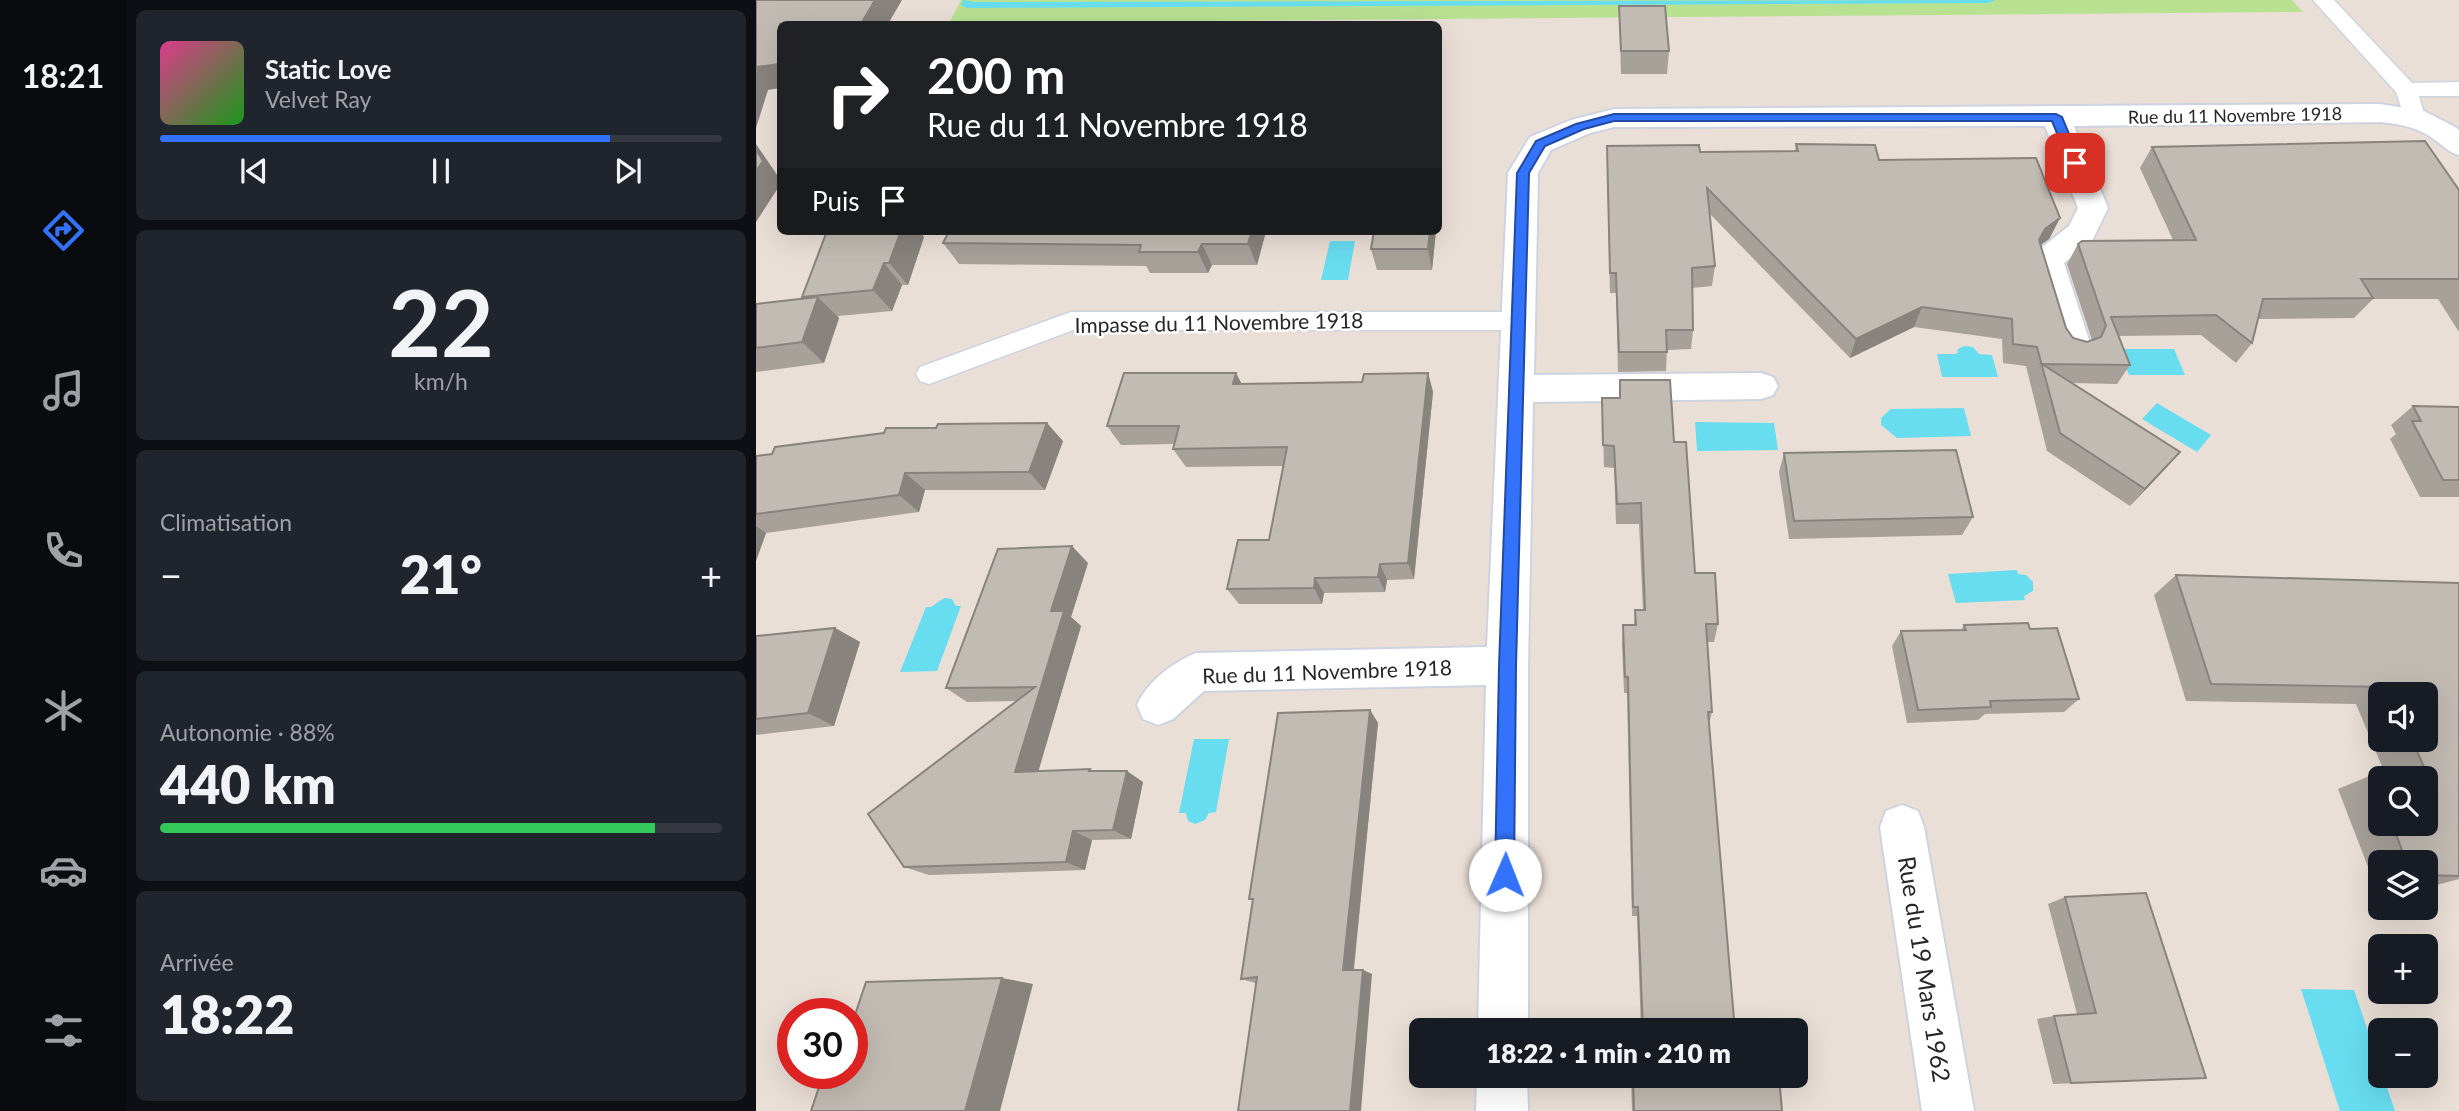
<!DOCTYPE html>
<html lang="fr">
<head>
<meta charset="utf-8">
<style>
	:root { --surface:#171b24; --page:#20242c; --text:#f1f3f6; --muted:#9ea1a6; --line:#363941; --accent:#3373fb }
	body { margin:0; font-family:Lato,sans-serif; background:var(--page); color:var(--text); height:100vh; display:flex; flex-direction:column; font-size:26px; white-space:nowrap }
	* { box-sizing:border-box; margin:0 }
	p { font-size:23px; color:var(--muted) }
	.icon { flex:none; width:38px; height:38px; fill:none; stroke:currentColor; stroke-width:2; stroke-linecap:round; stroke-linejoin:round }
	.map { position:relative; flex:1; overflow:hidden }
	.panel { display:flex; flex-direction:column; gap:10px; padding:10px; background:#0d0f14; width:630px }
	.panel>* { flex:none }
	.top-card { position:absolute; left:21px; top:21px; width:665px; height:214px; border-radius:10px; box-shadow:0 7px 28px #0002; background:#202124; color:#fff; overflow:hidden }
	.buttons { position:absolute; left:1612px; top:682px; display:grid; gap:14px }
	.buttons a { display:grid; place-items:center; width:70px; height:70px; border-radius:10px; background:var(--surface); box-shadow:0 7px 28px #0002; font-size:35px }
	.speed { position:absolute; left:21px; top:998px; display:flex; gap:14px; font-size:35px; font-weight:700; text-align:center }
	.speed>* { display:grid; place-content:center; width:91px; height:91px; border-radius:50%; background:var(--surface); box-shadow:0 7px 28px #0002; line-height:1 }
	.speed .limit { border:10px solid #d22; background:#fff; color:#111 }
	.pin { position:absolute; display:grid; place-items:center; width:60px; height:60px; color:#fff; margin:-30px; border-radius:14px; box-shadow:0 4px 10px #0006 }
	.me { position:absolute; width:77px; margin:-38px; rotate:1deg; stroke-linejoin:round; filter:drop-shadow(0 0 5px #0008) }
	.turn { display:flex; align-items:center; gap:24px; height:147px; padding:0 35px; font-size:32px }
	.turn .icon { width:91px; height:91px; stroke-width:2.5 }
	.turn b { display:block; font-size:49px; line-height:60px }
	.then { display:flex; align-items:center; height:66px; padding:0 35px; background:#0003; gap:14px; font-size:26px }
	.big { font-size:52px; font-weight:800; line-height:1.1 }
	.panel .widget { flex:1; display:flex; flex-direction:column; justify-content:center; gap:10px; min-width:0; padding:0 24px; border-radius:10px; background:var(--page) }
	.panel .dial { align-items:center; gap:0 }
	.dial b { font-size:91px; line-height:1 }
	.song { display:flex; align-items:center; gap:21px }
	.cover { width:84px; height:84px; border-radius:10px; background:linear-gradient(135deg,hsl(330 70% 55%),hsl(120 70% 35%)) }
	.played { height:7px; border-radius:4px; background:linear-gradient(90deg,var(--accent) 80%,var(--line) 80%) }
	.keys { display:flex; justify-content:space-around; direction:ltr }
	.heat { display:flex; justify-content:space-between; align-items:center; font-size:38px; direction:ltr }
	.charge { height:10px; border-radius:5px; background:linear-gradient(90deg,#34c759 88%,var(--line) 0) }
	.trip { position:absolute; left:653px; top:1018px; width:399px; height:70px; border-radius:10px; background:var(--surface); box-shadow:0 7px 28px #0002; font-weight:800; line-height:70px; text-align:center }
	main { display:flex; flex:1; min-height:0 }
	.dock { display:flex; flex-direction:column; width:126px; justify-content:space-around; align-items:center; background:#090b0e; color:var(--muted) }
	.dock .icon { width:49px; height:49px }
	.dock .active { color:var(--accent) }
	.dock b { font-size:32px; color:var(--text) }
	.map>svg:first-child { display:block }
</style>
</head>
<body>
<main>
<nav class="dock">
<b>18:21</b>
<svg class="icon active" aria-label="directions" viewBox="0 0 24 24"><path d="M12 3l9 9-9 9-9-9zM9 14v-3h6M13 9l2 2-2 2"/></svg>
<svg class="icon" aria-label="music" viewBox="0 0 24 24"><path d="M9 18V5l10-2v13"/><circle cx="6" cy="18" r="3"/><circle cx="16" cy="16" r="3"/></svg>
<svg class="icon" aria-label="phone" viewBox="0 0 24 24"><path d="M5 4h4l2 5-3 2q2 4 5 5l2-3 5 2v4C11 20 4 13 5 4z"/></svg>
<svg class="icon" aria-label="climate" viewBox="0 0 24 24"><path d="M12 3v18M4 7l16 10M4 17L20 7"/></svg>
<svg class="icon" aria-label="car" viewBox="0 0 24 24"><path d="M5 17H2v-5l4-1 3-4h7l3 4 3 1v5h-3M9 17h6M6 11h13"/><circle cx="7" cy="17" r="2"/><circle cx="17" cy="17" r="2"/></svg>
<svg class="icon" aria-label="filters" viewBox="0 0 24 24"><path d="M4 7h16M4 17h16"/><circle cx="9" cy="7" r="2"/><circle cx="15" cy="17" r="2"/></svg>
</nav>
<section class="panel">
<div class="widget">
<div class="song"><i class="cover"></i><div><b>Static Love</b><p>Velvet Ray</p></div></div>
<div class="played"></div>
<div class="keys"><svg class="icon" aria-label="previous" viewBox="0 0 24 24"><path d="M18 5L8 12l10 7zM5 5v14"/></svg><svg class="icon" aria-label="pause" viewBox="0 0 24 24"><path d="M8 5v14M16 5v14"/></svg><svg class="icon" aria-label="next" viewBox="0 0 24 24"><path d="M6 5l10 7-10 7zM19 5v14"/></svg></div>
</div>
<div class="widget dial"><b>22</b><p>km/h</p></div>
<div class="widget"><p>Climatisation</p>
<div class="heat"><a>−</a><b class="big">21°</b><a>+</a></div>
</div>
<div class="widget"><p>Autonomie · 88%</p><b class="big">440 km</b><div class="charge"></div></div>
<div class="widget"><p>Arrivée</p><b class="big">18:22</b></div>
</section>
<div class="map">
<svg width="1703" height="1111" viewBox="0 0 1703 1111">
	<rect width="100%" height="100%" fill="#eadfd7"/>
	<path fill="#b8e292" d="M205,0H1536L1547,12L193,23Z"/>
	<path fill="#67ddef" d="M574,241H599L592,280H565Z
		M1208,346L1217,347L1223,354L1236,355L1242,377H1186L1181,354H1201L1202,349Z
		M1363,349H1418L1429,375H1373Z
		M1401,403L1455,435L1441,452L1386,419Z
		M1208,408L1215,436L1141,438L1125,425V418L1135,409Z
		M939,422L1018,423L1022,450L941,451Z
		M1261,570L1262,574L1270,575L1277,582V591L1268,596L1269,600L1200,603L1192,574Z
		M188,598L196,599L200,606H205L181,671L144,672L170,607H175Z
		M438,739H473L460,812L453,813L449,820L439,824L432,821L430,813H423Z
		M1545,989L1598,990L1624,1066V1076H1627L1639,1111H1584Z"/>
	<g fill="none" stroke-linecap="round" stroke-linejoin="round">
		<path fill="#67ddef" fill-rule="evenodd" d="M207,0L218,2L1239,0L1233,3L211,8L205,5Z"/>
		<g stroke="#cdd3e0" stroke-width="3">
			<path id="lane" d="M1557,0H1578L1656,83L1703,82V96H1663L1669,117L1666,122H1650L1640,92Z
				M315,312H761L770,314L774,321L770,328L761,330H317L173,384L164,381L160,374L164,367Z"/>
		</g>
		<g stroke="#cdd3e0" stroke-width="4">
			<path id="street" d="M1624,104L1668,111L1699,127L1703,130V155C1692,152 1688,146 1679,140C1662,127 1644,124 1624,122L1318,126L1352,208L1336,241L1308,263L1335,346L1330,355L1318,359L1306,355L1301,346L1275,260L1280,252L1313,226L1322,208L1289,126L858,127L834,133L795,150L782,173L778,375L1005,373L1017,377L1022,386L1017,395L1005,399L777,402L772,666V1031H722L730,685L448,691L417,719L402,725L387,719L381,705C391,682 417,662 440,653L731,647L752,173L774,137L815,120L858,109Z
				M1146,805L1162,811L1168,827L1218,1111H1166L1124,827L1130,811Z
				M721,1076H771L772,1111H720Z"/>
		</g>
		<use href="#lane" fill="#fff" fill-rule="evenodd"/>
		<use href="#street" fill="#fff" fill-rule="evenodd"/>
	</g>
	<path fill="#a7a19a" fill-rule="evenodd" d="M863,6L913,51L911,74H865Z
		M1040,144L1123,160L1304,218L1293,239L1284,245L1310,328L1317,338L1331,342L1336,340L1311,264L1322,244L1417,240L1384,168L1396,147L1703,190V332L1682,299H1617L1598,318L1502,319L1496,343L1480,363L1445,335L1363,336L1374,365L1361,384L1317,383L1408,470L1374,506L1291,451L1270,366L1247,363L1246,339L1158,327L1094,358L954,214L959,266L956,286L936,288L937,330L935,349L911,350L910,371L862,372L860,293H854L851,167L944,152L1039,151Z
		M193,231H680L676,270H621L615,249L617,235H509L501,265H456L452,273H394L390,266L203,264L187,243Z
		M168,237L152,285H146L136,311L82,316L83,318L68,363L0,372V304L48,299L46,297Z
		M672,373L677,392L658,579L631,580L629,592L568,593L566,604H483L471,589L513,540L527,466L430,467L417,449L418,444L365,445L351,426L486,384L606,382Z
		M864,380L918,442L939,573L962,624L958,642H951L956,712L953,724L979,1031H885L881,916H876L871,693H868L866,643L867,625H878L879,610H887L883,524H860L858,468L848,467L846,398H863Z
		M1657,406L1703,407V497H1664L1634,439L1640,434L1635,425Z
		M307,441L289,490H169L163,512L10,533L0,561V456Z
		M1028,453L1217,517L1206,535L1033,539L1023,472Z
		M332,563L315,617L325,626L282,771L334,769L337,771L387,782L375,839L336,840L329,870L173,875L148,867L261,701L211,702L190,688Z
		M1420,575L1703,583V879L1677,886H1670V863H1624V885H1619L1582,789L1616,775L1630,776L1600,704L1430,701L1398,595ZM1624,695H1670V740H1624ZM1624,779L1670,824H1624Z
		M1208,625L1274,629L1323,699L1308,712L1229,714L1222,720L1151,723L1136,646L1145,631L1205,630Z
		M79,628L104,642L78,726L0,735V636Z
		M614,710L622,723L598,970L616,974L499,983L485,979L497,901L493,899Z
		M1309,897L1450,1078L1297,1084L1281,1019L1298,1016L1321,1014L1292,904Z
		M875,1076H1023L1026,1111H876Z"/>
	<path fill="#88837d" d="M119,0H146L132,24H105Z
		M24,64V88L12,90L0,128V67Z
		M0,144L24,179V185L0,222Z
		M682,186L684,196L682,212Z
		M1304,218L1293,239L1278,250L1289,229Z
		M145,231H164L168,237L152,285L133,263Z
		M496,231H507L509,235L501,265L492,244Z
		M674,231H680L676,270L672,249Z
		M446,244L456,265L452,273L442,252Z
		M128,263L146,285L136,311L117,290Z
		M62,297L83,318L68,363L46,342Z
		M1166,307L1158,327L1094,358L1100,339Z
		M480,373L490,392L477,384Z
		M672,373L677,392L658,579L652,563Z
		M291,423L307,441L289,490L273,472Z
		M1424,452L1408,470L1374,506L1389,489Z
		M149,473L169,490L163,512L143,495Z
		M0,526L10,533L0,561Z
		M316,546L332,563L315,617L325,626L279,783L259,772L295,611Z
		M624,564L631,580L629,592L622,577Z
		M559,578L568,593L566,604L558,588Z
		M79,628L104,642L78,726L52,713Z
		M614,710L622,723L597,975L587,970Z
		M371,771L387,782L375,839L357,830Z
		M317,831L336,840L329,870L310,862Z
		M607,970L616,974L605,1111H594Z
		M246,978L277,984L244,1111H209Z"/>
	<path fill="#c2bbb3" stroke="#88837d" stroke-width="2" d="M0,0H119L105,24H24V64L0,67Z
		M863,6H909L913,51H865Z
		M1669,141L1703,190V279H1605L1617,298L1507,299L1496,343L1460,315L1355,317L1374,365L1286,364L1424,452L1389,489L1304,433L1281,347L1257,344L1256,319L1166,307L1100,339L951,188L959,266L936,268L937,330H910L911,352H863L860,273H854L851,146L943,145L944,152L1042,151L1040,144L1119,145L1123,160L1280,158L1304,218L1289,229L1283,240L1310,328L1317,338L1331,342L1345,337L1350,326L1322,244L1326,241L1440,240L1396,147Z
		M0,150L7,161L0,171Z
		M71,231H145L133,263H128L117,290L46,297Z
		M193,231H496L492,244H446L442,252H383L385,245L187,243Z
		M618,231H674L672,249H615Z
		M62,297L46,342L0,348V304Z
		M368,373H480L477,384L606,382L608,374L672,373L652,563L624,564L622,577L559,578L558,588L471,589L482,540H513L531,447L417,449L423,426H351Z
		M864,380H914L918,442H930L939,573H959L962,624H950L956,712H952L979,1031H887L882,907H877L872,677H869L867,625H880L879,610H889L885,503L861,504L858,446L847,445L846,398H864Z
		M1657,406L1703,407V480H1687L1656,421H1665Z
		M291,423L273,472L149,473L143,495L0,514V456L16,454L19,447L128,433L130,428H180L182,424Z
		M1200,450L1217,517L1038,521L1028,453Z
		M316,546L295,611H308L259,772L334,769L333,771H371L357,830L317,831L310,862L148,867L112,814L279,687L190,688L242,549Z
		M1420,575L1703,583V876L1670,875V863H1651L1636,824H1670V779H1624V796L1616,775L1672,776L1656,740H1670V695H1636L1633,687L1455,684Z
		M1272,623L1274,629L1301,628L1323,699L1234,701L1235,707L1162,710L1145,631L1210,630L1208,625Z
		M79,628L52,713L0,719V636Z
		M614,710L587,970H607L594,1111H482L501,977L485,979L497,899H493L522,713Z
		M1390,893L1450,1078L1315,1083L1298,1016L1340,1013L1309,897Z
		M246,978L209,1111H55L63,1087L75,1088L80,1073H96V1024L110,982Z
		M877,1076H1023L1026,1111H878Z"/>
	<path fill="#3373fb" stroke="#214ba3" stroke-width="2" d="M858,114H1300L1306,117L1325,163L1319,167L1314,165L1296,121H858L828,129L789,146L773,173L760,666L758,875L755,881L749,884L742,881L739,875L743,666L761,173L780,141L820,124Z"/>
	<g text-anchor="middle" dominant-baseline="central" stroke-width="5" stroke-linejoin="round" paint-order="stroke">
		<g font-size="18" fill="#272727" stroke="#fff">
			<text transform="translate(1479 115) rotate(-1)">Rue du 11 Novembre 1918</text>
		</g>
		<g font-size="21" fill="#272727" stroke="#fff">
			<text transform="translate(463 322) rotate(-1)">Impasse du 11 Novembre 1918</text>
			<text transform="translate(571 671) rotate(-2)">Rue du 11 Novembre 1918</text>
		</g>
		<g font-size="24" fill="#272727" stroke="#fff">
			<text transform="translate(1169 969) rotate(81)">Rue du 19 Mars 1962</text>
		</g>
	</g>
</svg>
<div class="buttons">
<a><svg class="icon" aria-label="sound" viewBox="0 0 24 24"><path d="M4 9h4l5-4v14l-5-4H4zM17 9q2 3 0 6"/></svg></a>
<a><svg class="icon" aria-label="search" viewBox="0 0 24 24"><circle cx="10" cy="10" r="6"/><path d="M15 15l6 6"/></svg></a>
<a><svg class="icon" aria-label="layers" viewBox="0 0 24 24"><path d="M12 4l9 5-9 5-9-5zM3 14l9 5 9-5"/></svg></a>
<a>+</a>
<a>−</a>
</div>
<div class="speed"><div class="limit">30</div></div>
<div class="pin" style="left:1319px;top:163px;background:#d93025"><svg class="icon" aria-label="arrive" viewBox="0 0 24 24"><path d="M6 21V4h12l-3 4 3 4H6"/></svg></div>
<svg class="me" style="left:749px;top:875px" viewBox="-20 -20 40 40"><circle r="19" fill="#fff"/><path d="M0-13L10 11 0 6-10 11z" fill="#3373fb"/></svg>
<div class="trip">18:22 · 1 min · 210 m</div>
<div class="top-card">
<div class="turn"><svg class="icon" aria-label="right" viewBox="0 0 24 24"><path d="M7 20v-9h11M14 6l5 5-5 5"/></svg><div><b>200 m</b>Rue du 11 Novembre 1918</div></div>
<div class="then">Puis<svg class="icon" aria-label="arrive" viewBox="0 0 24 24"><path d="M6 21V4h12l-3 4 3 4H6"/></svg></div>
</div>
</div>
</main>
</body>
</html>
